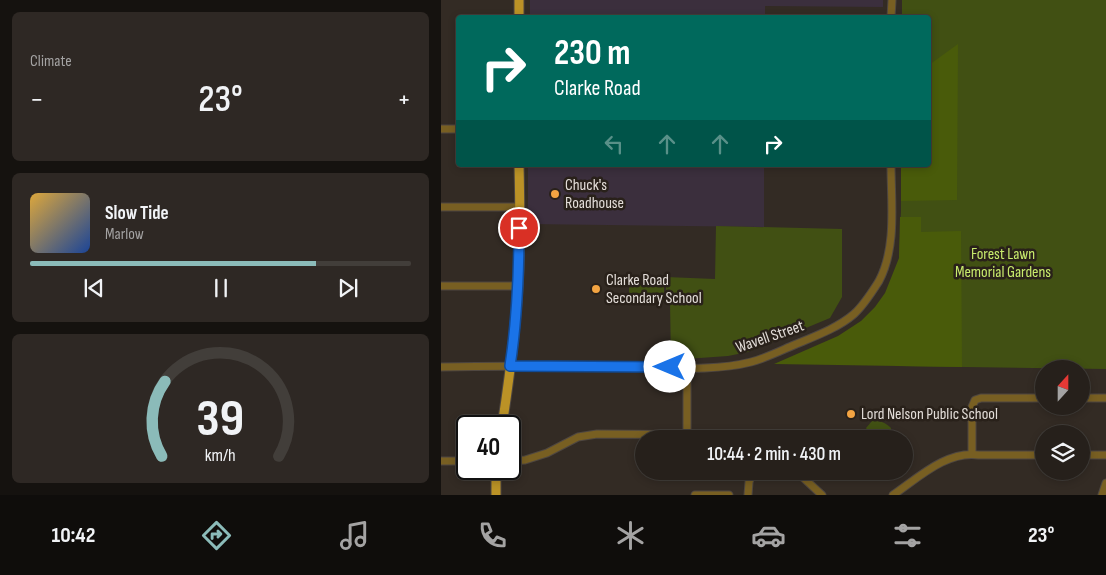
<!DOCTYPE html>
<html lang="en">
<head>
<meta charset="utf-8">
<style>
	:root { --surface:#26201b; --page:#2e2824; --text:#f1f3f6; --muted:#a4a3a3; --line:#423e3a; --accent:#8bbbb9 }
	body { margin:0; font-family:"Sofia Sans Condensed",sans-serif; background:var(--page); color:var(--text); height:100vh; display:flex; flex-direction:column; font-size:19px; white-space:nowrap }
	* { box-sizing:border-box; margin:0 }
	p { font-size:16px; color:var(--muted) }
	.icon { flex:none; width:28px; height:28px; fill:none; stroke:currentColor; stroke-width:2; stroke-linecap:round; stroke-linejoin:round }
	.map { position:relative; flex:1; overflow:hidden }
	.side { display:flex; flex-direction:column; gap:12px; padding:12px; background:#15120f; width:441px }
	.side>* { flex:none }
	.banner { position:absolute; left:15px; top:15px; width:475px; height:152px; border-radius:5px; box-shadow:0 2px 8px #0003,0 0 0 1px var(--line); background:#00695c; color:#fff; overflow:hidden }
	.needle { width:32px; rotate:21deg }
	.fabs { position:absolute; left:594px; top:360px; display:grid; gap:10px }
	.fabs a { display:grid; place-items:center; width:55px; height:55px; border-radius:50%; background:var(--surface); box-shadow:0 2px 8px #0003,0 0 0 1px var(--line); font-size:25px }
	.speed { position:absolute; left:15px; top:415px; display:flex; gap:10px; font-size:25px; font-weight:700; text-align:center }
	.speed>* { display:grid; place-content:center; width:65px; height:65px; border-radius:50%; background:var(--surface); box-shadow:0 2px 8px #0003,0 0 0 1px var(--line); line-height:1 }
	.speed .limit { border:2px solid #111; border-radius:8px; background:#fff; color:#111 }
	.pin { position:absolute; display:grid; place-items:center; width:42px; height:42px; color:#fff; margin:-21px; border:2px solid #fff; border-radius:50%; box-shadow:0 1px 5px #0007 }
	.me { position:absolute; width:55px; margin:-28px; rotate:270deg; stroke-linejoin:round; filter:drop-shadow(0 0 4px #0008) }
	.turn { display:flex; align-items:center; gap:18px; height:105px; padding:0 15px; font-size:22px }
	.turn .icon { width:65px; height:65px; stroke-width:2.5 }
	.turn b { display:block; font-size:35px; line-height:42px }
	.lanes { display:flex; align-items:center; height:48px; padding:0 15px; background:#0003; justify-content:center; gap:25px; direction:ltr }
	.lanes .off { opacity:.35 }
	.big { font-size:38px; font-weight:600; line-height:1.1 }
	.side .tile { flex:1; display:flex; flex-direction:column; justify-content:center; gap:8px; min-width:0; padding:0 18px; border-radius:8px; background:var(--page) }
	.side .dial { align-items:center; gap:0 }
	.dial svg { height:130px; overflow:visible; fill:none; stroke:var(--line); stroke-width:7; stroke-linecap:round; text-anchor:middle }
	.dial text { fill:var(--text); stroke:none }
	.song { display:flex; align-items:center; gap:15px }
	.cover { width:60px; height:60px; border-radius:8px; background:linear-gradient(135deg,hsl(40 70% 55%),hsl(220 70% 35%)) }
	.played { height:5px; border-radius:2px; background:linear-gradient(90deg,var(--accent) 75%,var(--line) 75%) }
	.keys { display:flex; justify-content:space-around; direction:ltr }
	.heat { display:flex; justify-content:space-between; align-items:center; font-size:28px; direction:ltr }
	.trip { position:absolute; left:194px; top:430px; width:278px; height:50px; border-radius:25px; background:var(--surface); box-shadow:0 2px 8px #0003,0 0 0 1px var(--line); font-weight:600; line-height:50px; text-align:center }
	.tabs { display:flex; height:80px; justify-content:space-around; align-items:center; background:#0f0d0b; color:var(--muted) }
	.tabs .icon { width:35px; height:35px }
	.tabs .current { color:var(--accent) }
	.tabs b { font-size:22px; color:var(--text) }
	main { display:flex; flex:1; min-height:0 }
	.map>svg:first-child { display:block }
</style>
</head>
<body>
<main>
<section class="side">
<div class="tile"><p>Climate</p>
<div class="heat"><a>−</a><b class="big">23°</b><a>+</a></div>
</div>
<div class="tile">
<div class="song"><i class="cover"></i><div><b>Slow Tide</b><p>Marlow</p></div></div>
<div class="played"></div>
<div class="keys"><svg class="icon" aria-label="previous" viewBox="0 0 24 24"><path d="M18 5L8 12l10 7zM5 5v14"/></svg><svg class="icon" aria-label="pause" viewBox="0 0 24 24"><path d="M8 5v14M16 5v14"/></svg><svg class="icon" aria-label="next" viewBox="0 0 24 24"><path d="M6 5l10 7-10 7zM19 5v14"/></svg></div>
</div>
<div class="tile dial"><svg viewBox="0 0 100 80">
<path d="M14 69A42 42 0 1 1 86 69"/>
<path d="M14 69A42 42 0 0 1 16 23" stroke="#8bbbb9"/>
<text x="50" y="56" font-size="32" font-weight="700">39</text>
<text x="50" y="72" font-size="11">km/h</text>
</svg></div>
</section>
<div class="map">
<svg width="665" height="495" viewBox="0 0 665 495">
	<rect width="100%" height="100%" fill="#332b24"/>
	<path fill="#3b2f3d" d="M89,0H442V7L324,6V18H89Z
		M87,165H323V227L87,224Z"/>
	<path fill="#415013" d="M461,0H665V369L454,366L460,210V165H488V18L461,17Z
		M275,226L401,229V297L389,318L307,352L287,356L230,360L229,302L225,300V277L274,279Z
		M188,277H223V301H188Z
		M431,421C440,421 444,422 450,428L449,435L444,439H431L425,428Z"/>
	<path fill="#495b0a" d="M517,44L516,200L460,201V165H488V65Z
		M459,217H480V232L520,231L521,367L333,364L397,336L420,321L434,307L444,293L458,258Z"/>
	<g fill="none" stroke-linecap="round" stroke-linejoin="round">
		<g stroke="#4f4741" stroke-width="9">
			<path id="minor" d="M450,18L451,0
				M0,129H18
				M0,207H79
				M0,286H77
				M0,367C62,366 124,366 186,367C226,367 271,372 310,362C325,358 339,351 353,345C372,337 397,328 413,314C423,305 431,292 438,281C456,247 450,202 450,165
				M246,367V434
				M640,398H665
				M531,454V407L534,400L540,398H602
				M640,455H665
				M0,461H26
				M69,461L84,460L106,453L137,437L156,434L299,435L314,439
				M355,471L381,495
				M254,495H288
				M307,495L308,482L312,471
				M452,495C477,478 506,450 538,455H602
				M661,495L665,483"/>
		</g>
		<g stroke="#4f4741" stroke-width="11">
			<path id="major" d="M78,0V18
				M61,426C68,381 74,335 77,288C80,247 79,206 78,165
				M55,495V469"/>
		</g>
		<use href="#minor" stroke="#785f22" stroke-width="7"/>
		<use href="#major" stroke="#bb9226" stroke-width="9"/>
	</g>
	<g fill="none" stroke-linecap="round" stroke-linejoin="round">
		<g stroke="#114b97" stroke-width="12">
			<path id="route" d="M78,228C78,274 76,320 69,366L229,367"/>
		</g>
		<use href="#route" stroke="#1a73e8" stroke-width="9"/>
	</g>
	<g fill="#f3a442" stroke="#29211a" stroke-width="2">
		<circle cx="114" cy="194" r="5"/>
		<circle cx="155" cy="289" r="5"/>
		<circle cx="410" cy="414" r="5"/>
	</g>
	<g text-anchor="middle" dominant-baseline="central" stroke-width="5" stroke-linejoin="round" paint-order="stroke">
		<g font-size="16" fill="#e3ddd8" stroke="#29211a" text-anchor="start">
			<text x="124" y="185">Chuck's<tspan x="124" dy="18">Roadhouse</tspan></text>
			<text x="165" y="280">Clarke Road<tspan x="165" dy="18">Secondary School</tspan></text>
			<text x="420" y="414">Lord Nelson Public School</text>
		</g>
		<g font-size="16" fill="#c8eb6c" stroke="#29211a">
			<text x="562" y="254">Forest Lawn<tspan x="562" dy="18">Memorial Gardens</tspan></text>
		</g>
		<g font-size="16" fill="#e3ddd8" stroke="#29211a">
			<text transform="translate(329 337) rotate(-19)">Wavell Street</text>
		</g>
	</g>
</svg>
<div class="fabs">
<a><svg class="needle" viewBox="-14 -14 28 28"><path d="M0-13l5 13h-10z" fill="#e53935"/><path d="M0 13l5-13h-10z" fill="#a4a3a3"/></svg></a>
<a><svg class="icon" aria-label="layers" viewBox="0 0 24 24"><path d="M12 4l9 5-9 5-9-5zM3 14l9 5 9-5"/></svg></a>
</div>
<div class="speed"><div class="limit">40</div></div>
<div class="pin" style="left:78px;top:228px;background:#d93025"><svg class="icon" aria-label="arrive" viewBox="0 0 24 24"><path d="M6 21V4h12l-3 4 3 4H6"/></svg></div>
<svg class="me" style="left:229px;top:367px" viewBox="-20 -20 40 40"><circle r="19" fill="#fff"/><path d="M0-13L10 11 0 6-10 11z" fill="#1a73e8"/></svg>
<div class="trip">10:44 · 2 min · 430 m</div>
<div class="banner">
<div class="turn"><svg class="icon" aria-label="right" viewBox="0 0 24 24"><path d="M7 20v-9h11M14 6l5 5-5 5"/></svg><div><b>230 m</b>Clarke Road</div></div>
<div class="lanes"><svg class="icon off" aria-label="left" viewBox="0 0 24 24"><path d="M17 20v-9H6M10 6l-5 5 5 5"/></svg><svg class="icon off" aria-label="ahead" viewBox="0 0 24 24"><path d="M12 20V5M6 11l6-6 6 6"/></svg><svg class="icon off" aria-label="ahead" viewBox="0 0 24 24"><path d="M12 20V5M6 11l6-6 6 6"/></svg><svg class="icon" aria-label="right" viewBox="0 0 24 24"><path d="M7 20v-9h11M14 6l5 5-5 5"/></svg></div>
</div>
</div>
</main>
<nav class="tabs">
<b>10:42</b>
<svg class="icon current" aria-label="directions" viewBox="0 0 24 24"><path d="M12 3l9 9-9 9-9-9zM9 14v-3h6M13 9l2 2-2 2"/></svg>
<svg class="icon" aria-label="music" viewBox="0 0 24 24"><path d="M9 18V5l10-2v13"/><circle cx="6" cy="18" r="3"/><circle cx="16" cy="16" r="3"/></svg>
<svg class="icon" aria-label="phone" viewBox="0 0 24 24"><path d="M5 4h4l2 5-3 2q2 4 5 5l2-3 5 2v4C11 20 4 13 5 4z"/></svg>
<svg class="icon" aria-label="climate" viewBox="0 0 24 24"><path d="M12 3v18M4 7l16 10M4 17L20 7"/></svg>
<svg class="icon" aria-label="car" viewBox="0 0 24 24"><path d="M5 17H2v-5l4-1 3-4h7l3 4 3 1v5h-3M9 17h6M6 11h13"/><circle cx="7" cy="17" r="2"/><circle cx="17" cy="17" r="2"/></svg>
<svg class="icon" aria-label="filters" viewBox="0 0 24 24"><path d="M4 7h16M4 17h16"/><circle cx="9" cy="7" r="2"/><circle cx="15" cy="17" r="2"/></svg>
<b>23°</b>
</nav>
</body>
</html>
